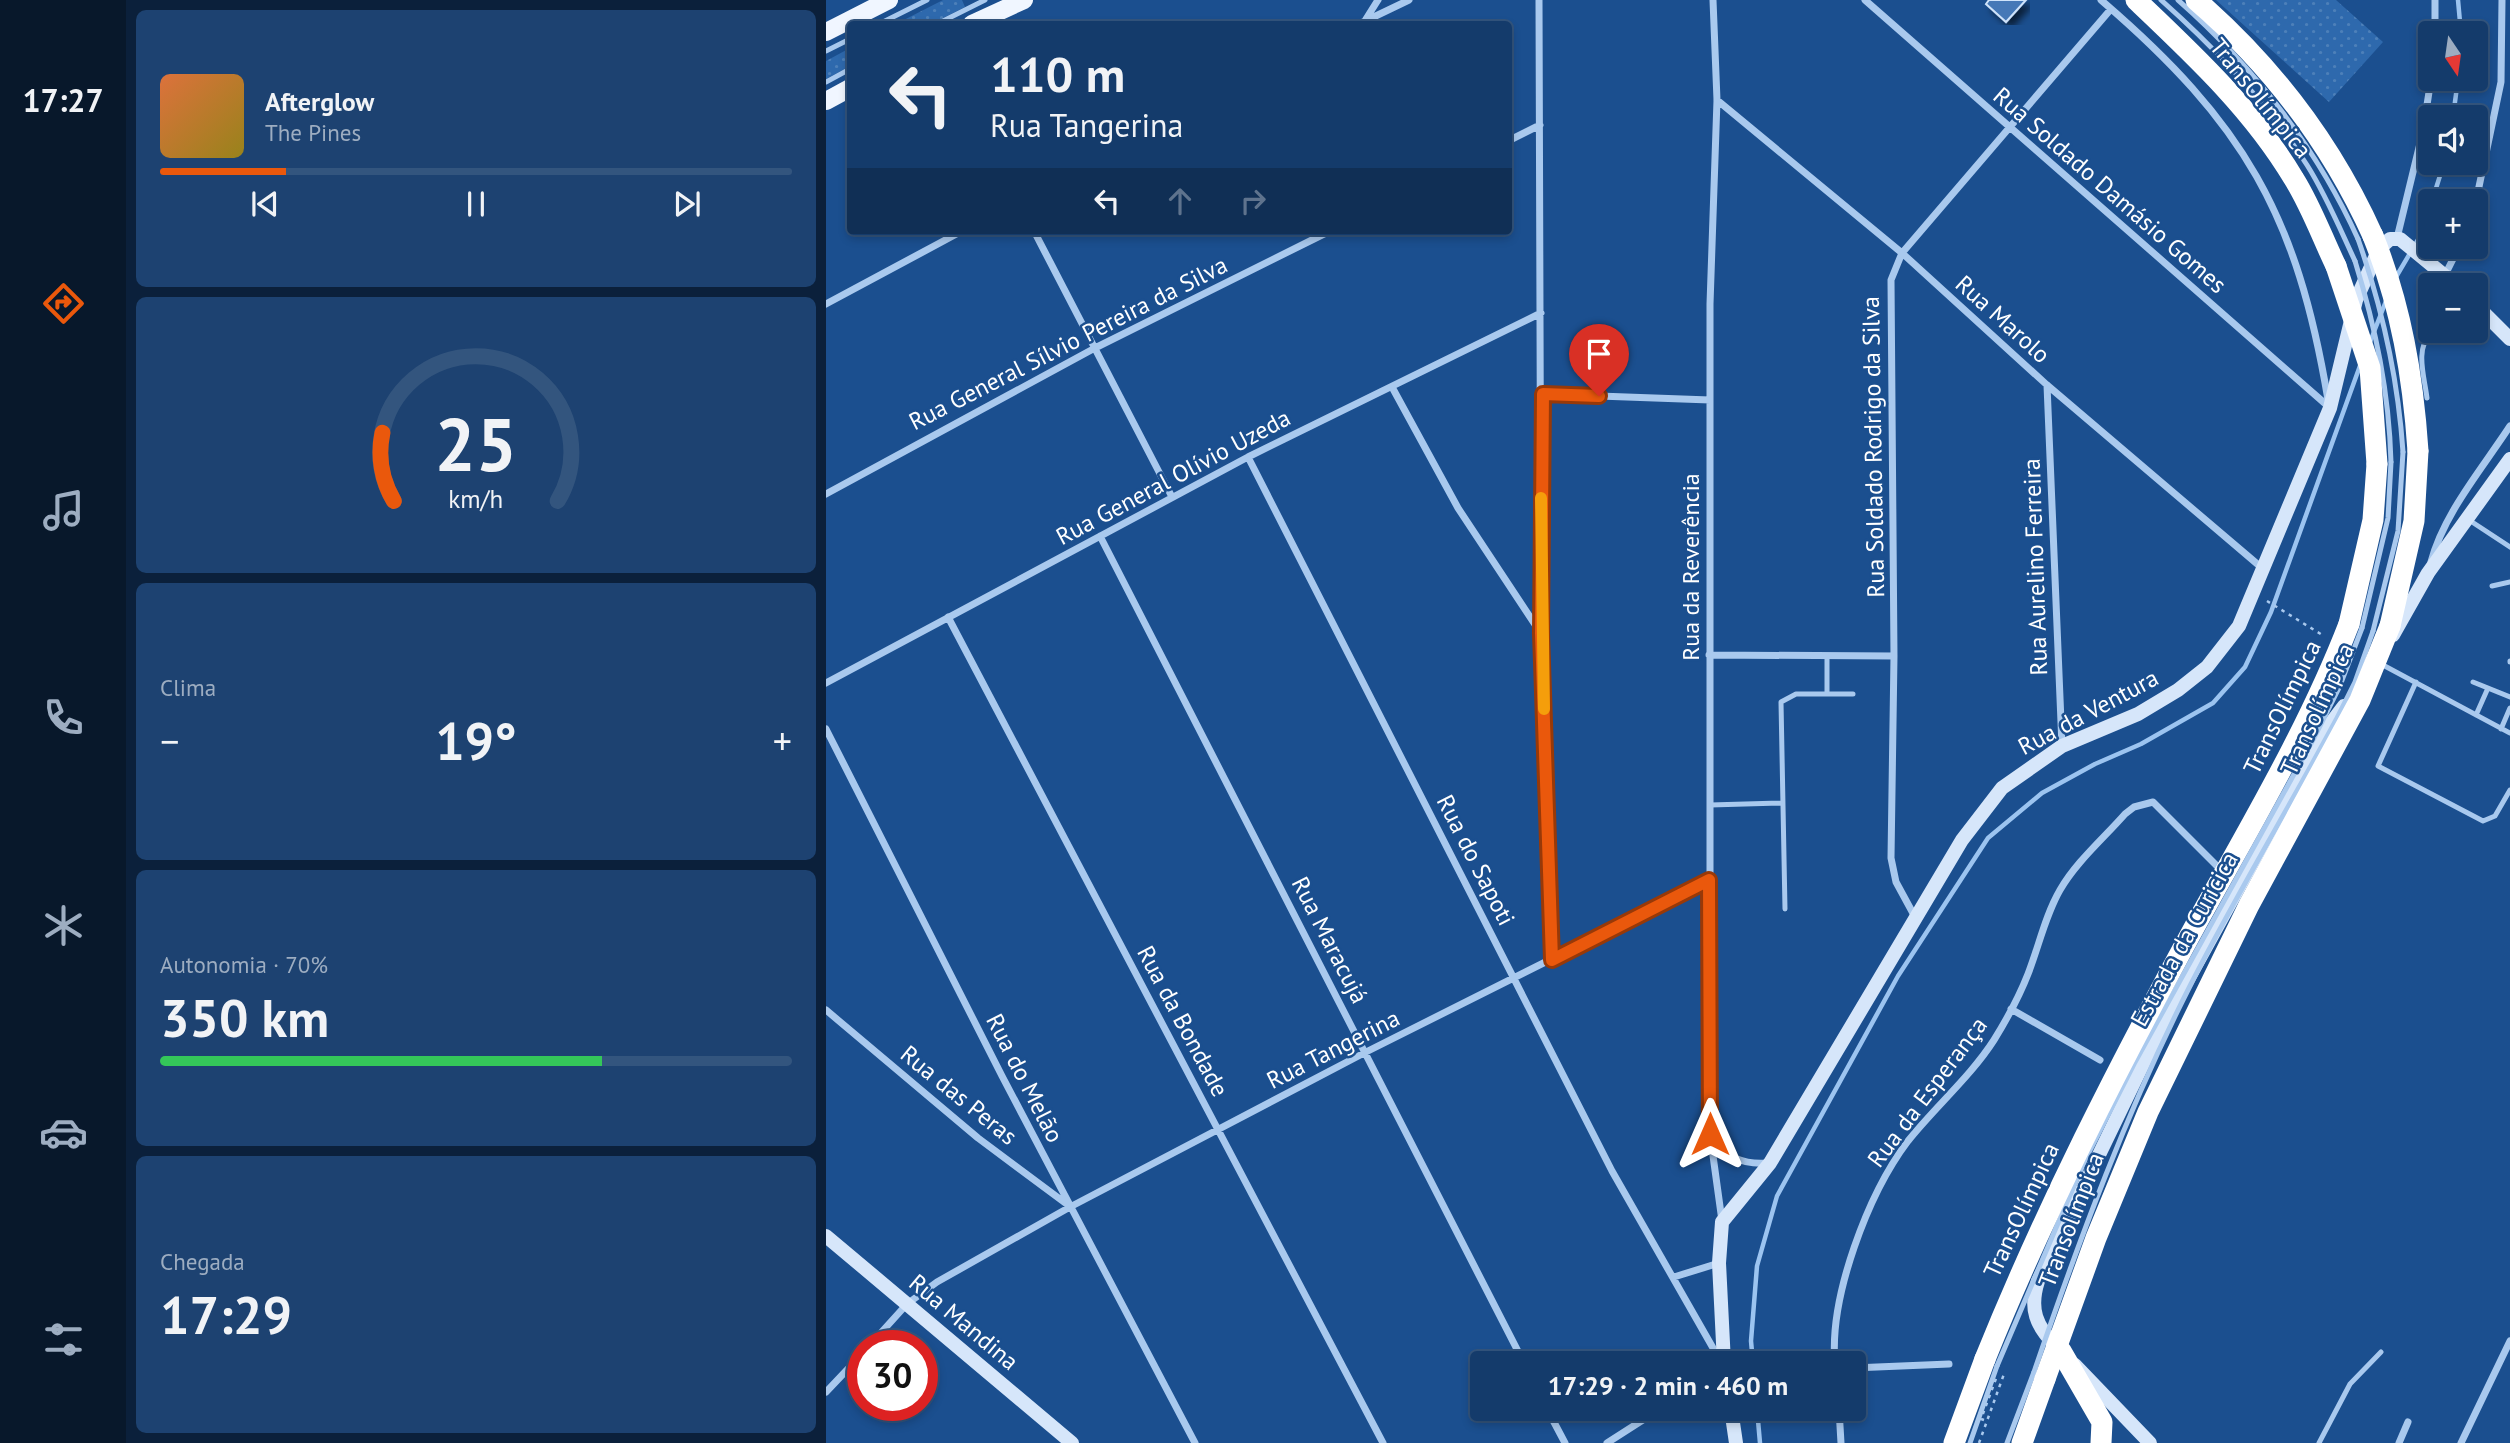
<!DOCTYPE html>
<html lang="pt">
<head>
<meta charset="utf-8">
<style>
	:root { --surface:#143b6b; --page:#1d4271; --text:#f1f3f6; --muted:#9dadc1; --line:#33557e; --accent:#ea580c }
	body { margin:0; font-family:"PT Sans",sans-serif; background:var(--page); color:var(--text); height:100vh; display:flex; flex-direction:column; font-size:26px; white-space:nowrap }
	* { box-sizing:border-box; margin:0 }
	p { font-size:23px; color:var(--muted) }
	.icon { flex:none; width:38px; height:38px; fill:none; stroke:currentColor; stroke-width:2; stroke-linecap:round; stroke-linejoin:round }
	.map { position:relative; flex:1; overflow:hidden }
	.details { display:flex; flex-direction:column; gap:10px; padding:10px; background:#0b203b; width:700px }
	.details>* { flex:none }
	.hud { position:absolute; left:21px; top:21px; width:665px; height:214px; border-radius:7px; box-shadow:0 4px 10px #0003,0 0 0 2px var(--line); background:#143b6b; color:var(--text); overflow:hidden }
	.needle { width:46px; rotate:167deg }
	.controls { position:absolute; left:1592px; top:21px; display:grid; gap:14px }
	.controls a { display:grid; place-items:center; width:70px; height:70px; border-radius:7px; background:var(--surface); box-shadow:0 4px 10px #0003,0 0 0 2px var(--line); font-size:35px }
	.speed { position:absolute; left:21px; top:1330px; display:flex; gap:14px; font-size:35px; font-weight:700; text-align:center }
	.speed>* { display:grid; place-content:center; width:91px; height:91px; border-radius:50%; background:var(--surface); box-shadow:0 4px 10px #0003,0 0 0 2px var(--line); line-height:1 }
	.speed .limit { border:10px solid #d22; background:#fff; color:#111 }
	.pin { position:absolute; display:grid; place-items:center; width:60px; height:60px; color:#fff; margin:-72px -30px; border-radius:50% 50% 50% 0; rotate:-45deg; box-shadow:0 0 7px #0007 }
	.pin .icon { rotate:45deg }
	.me { position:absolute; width:77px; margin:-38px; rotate:0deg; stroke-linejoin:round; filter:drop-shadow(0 0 5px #0008) }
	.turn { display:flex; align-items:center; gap:24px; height:147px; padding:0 28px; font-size:32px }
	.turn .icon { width:91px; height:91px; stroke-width:2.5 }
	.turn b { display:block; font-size:49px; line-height:60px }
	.lanes { display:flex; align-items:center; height:66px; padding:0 28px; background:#0003; justify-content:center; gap:35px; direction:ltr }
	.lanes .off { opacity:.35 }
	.big { font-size:52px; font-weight:700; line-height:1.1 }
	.details .tile { flex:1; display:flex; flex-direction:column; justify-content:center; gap:10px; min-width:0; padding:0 24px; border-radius:10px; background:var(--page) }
	.details .dial { align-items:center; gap:0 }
	.dial svg { height:182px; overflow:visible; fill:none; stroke:var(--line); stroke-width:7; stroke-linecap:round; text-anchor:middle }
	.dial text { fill:var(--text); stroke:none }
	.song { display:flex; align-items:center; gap:21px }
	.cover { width:84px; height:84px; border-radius:10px; background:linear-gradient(135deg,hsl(20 70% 55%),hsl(50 70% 35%)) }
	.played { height:7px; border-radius:4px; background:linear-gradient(90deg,var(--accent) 20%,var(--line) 20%) }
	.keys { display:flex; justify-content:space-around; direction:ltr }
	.heat { display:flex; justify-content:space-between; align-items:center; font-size:38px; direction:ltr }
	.charge { height:10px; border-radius:5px; background:linear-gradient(90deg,#34c759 70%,var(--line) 0) }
	.trip { position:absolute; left:644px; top:1351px; width:396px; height:70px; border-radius:7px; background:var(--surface); box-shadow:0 4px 10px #0003,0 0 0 2px var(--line); font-weight:700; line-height:70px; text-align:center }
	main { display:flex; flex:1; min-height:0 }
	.tabs { display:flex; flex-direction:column; width:126px; justify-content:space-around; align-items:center; background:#08182b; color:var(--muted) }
	.tabs .icon { width:49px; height:49px }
	.tabs .current { color:var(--accent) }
	.tabs b { font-size:32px; color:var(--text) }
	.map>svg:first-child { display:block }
</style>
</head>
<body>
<main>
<nav class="tabs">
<b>17:27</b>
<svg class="icon current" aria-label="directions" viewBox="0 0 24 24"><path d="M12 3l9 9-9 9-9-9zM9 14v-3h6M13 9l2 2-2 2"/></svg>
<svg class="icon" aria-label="music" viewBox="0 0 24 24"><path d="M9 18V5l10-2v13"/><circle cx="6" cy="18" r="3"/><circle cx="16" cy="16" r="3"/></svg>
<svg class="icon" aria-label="phone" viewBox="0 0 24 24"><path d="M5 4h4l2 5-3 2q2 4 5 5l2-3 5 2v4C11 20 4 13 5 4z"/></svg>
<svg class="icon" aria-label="climate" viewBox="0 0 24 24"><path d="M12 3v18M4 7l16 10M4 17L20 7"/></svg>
<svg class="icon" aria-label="car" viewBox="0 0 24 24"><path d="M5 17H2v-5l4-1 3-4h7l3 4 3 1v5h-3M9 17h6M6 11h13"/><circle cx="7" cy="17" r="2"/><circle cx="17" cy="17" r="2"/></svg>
<svg class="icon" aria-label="filters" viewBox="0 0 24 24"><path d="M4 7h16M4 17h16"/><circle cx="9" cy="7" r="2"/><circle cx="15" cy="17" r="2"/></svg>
</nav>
<section class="details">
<div class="tile">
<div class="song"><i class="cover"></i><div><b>Afterglow</b><p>The Pines</p></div></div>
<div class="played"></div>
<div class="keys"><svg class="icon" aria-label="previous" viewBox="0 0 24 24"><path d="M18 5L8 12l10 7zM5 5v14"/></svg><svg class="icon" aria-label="pause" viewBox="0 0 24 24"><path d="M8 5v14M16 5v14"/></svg><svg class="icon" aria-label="next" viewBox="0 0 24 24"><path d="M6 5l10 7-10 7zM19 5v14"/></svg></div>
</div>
<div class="tile dial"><svg viewBox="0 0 100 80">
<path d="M14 69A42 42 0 1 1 86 69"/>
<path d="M14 69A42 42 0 0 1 9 39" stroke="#ea580c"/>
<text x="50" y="56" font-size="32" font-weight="700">25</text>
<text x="50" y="72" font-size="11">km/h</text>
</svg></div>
<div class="tile"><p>Clima</p>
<div class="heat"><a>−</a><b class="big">19°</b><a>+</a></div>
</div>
<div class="tile"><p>Autonomia · 70%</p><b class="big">350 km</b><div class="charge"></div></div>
<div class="tile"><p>Chegada</p><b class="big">17:29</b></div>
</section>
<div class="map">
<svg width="1684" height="1443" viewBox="0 0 1684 1443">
	<defs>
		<pattern id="grass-dots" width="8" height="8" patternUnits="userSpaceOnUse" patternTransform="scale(1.75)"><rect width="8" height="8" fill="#2e69ad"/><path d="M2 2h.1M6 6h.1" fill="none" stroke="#4d80b9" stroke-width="1.8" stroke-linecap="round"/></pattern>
		<filter id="shadow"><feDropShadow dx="5.5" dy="5.5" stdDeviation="3.5" flood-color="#0009"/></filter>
	</defs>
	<rect width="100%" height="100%" fill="#1b4f8f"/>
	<path fill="url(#grass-dots)" d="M117,0H136L139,7L105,24H70Z
		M1390,0H1510L1557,42L1503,102Z
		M24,48V66L0,79V61Z"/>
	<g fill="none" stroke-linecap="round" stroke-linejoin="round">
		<path stroke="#9cc4f0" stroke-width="4.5" d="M1632,0L1635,33
			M1627,117L1632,79
			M1606,201L1618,163
			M1570,277L1593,238L1605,205
			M1544,342L1560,301
			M927,1363L925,1341L931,1266L951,1196L1072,976L1162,838L1216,793L1269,764L1315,744L1387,703L1419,667L1445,612L1535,363
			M931,1409L934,1443"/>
	</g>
	<path fill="#4478b7" stroke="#cfe3fa" stroke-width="2" filter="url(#shadow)" d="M1163,0H1200L1180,22L1160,4Z"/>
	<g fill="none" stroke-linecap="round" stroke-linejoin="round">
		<path stroke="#a9c9ee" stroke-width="2.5" stroke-dasharray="3.5 5" stroke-linecap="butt" d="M1441,601L1498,636"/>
		<path stroke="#a9c9ee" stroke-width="5" d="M1335,0C1389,48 1442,104 1481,165C1500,195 1514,229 1529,261
			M1352,0C1427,66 1491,148 1532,239
			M53,24L101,0
			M111,24L159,0
			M0,51L24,39
			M0,82L24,69
			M1601,398C1598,374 1589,351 1605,331
			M1643,520L1684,547
			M1666,586L1684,582
			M1536,628L1562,518L1565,462
			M1547,631L1572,531L1577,452
			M1001,656V694
			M1684,661V662
			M1555,664L1684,733
			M1590,682L1552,766L1657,821L1669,816L1684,790
			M1647,682L1684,697
			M1650,715L1662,688
			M1675,729L1684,708
			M884,805L957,803
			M959,909L955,702L970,694H1027
			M1144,1443L1171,1366
			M1181,1443L1208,1372
			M1493,1443L1524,1384L1555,1352"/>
		<path stroke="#a9c9ee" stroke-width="7" d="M713,0L715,633L726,960
			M887,0L891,100L884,304V1134L896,1221
			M1039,0L1503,407
			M1275,0C1418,123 1471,214 1502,400
			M1609,0V33
			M540,19L552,0
			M533,24L583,0
			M891,100L1076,253L1221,385L1436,568
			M682,141L714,125
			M1650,201L1675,82L1676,0
			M208,231L346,497
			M1571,238L1597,131L1605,79
			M1619,275L1633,247
			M0,304L136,231
			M1221,385L1236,746
			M566,387L632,508L714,632
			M717,394L884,400
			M422,457L786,1171L895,1362
			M0,494L269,348L504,231
			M274,536L698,1363
			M1605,562C1618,513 1656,469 1684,426
			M122,617L557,1443
			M883,655L1068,656
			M0,683L422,457L715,313
			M0,729L176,1076L369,1443
			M1089,917L1070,882L1065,858L1068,656L1065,280L1076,253L1285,9
			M1185,1009L1274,1060
			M0,1010L152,1138L242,1205
			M886,1138C900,1158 918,1165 942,1163
			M848,1277L893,1263
			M43,1346L81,1304L111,1282L244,1207L540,1052L883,880
			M1009,1363C1003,1297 1042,1194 1082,1141C1109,1107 1145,1076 1168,1040C1181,1019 1193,997 1202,974C1213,946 1219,916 1234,890C1250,862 1278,838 1299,814L1308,807L1327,802L1397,872
			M1027,1368L1123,1364
			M0,1392L37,1353
			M721,1409L739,1443
			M1013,1409L1015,1443
			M781,1443L834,1409
			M1573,1443L1582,1422
			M1635,1443L1684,1341"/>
		<path stroke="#d6e6fa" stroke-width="14" d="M1650,305L1684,339
			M1567,635L1602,573L1684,459
			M0,1236L246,1443
			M1230,1346C1210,1326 1203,1309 1212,1281L1328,1041L1499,731L1518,706
			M898,1363L893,1263L896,1222L944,1163L1136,840L1176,788L1236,746L1312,714L1352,690L1381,667L1413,626L1504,408L1530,300L1553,249L1564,239H1574L1630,285
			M1249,1365L1324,1443
			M905,1409L910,1443"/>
		<path stroke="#f0f6ff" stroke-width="18" d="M146,24L198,0
			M0,32L63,0
			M0,101L24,88"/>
		<path stroke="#fff" stroke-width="21" d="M1310,0C1368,55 1427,110 1468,179C1485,206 1496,237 1510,266
			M1370,0C1446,66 1506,145 1547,236
			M1523,624L1547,520L1551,464
			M1564,626L1588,521L1592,451
			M1235,1351L1276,1422L1275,1443
			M1128,1443L1159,1359
			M1196,1443L1219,1379"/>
		<path stroke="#a9c9ee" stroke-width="2.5" stroke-dasharray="3.5 5" stroke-linecap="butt" d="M1158,1420L1155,1419L1171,1376
			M1153,1443L1178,1374"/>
		<path stroke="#a9c9ee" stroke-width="5" d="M1532,239C1557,310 1572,378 1577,452
			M1529,261C1550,329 1563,392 1565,462
			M1171,1366L1259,1160L1308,1064L1488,738L1513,688L1536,628
			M1208,1372C1253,1240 1302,1108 1365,984C1410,895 1463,808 1510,720L1529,682L1547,631"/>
		<path stroke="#fff" stroke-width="21" d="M1547,236C1575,306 1587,376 1592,451
			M1510,266L1544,368L1551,464
			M1159,1359C1219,1210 1292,1067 1369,926C1424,826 1482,730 1523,624
			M1219,1379L1270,1238L1322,1112L1423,905L1534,700L1564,626"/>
	</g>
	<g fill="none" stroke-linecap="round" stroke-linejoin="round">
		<g stroke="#983908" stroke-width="18">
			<path id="route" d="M773,396L717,394L715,633L726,960L883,880L884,1134"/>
		</g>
		<use href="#route" stroke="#ea580c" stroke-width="12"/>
		<path stroke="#f59e0b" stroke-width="12" d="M715,498L718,709"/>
	</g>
	<g text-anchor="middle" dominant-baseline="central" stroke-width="5" stroke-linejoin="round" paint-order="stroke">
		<g font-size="24" fill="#fff" stroke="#1b4f8f">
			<text transform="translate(1435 98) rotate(51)">TransOlímpica</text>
			<text transform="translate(1284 190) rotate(41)">Rua Soldado Damásio Gomes</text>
			<text transform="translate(1177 319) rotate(42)">Rua Marolo</text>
			<text transform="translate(242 343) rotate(-27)">Rua General Sílvio Pereira da Silva</text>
			<text transform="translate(1047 447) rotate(-91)">Rua Soldado Rodrigo da Silva</text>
			<text transform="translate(347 477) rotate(-28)">Rua General Olívio Uzeda</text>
			<text transform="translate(864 567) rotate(-90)">Rua da Reverência</text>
			<text transform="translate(1209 567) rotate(-92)">Rua Aurelino Ferreira</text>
			<text transform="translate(1456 707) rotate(-64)">TransOlímpica</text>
			<text transform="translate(1491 709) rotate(-65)">Transolímpica</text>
			<text transform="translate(1262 712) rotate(-28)">Rua da Ventura</text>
			<text transform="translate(650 860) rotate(63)">Rua do Sapoti</text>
			<text transform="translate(1358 939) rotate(-61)">Estrada da Curicica</text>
			<text transform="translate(504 940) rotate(63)">Rua Maracujá</text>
			<text transform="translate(357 1021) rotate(62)">Rua da Bondade</text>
			<text transform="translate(507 1049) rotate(-27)">Rua Tangerina</text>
			<text transform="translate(199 1078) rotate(63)">Rua do Melão</text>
			<text transform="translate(1101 1092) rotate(-53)">Rua da Esperança</text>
			<text transform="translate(133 1095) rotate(39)">Rua das Peras</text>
			<text transform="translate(1195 1210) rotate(-65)">TransOlímpica</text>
			<text transform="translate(1245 1220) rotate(-69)">Transolímpica</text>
			<text transform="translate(138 1322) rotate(40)">Rua Mandina</text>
		</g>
	</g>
</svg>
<div class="controls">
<a><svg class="needle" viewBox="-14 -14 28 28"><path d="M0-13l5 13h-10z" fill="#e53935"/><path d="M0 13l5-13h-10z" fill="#9dadc1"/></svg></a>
<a><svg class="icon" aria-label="sound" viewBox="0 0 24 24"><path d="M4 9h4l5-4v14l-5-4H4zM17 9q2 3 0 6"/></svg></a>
<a>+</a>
<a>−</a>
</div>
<div class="speed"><div class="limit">30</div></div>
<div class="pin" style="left:773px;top:396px;background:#d93025"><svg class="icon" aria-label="arrive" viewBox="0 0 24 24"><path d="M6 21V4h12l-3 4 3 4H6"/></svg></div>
<svg class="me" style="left:884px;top:1134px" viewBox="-20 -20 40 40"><path d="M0-17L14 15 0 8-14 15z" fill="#ea580c" stroke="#fff" stroke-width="4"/></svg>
<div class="trip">17:29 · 2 min · 460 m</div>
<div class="hud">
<div class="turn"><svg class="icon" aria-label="left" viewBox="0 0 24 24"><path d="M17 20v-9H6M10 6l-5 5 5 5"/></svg><div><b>110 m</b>Rua Tangerina</div></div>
<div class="lanes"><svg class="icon" aria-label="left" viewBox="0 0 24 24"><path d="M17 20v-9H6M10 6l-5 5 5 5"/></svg><svg class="icon off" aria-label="ahead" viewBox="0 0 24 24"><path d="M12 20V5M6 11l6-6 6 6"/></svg><svg class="icon off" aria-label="right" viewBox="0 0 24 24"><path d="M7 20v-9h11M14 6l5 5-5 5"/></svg></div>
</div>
</div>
</main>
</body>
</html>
